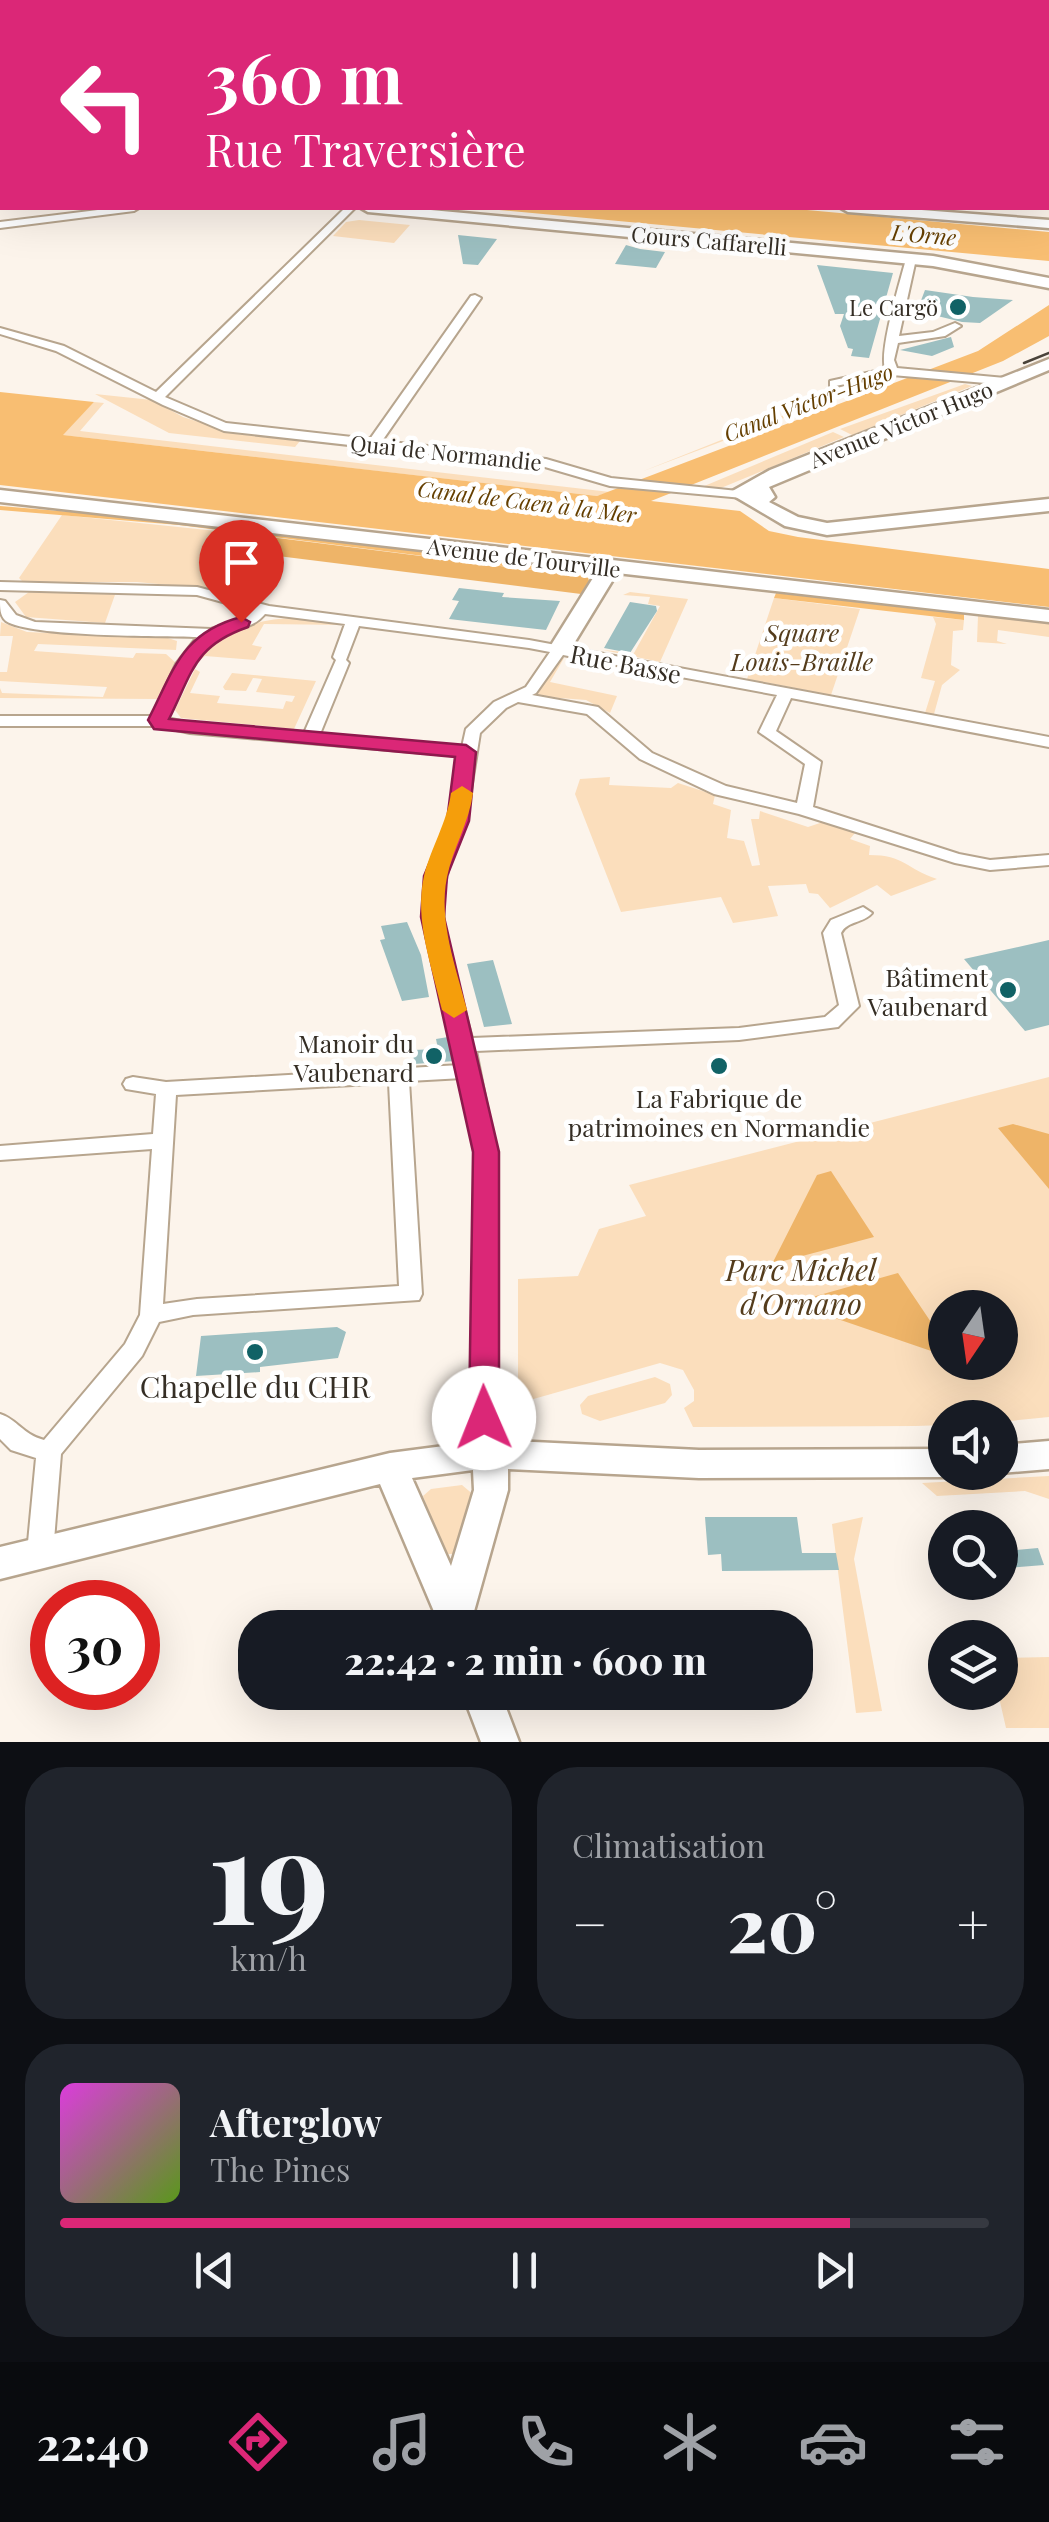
<!DOCTYPE html>
<html lang="fr">
<head>
<meta charset="utf-8">
<style>
	:root { --surface:#171b24; --page:#20242c; --text:#f1f3f6; --muted:#9ea1a6; --line:#363941; --accent:#db2777 }
	body { margin:0; font-family:"Playfair Display",serif; background:var(--page); color:var(--text); height:100vh; display:flex; flex-direction:column; font-size:38px; white-space:nowrap }
	* { box-sizing:border-box; margin:0 }
	p { font-size:32px; color:var(--muted) }
	.icon { flex:none; width:55px; height:55px; fill:none; stroke:currentColor; stroke-width:2; stroke-linecap:round; stroke-linejoin:round }
	.map { position:relative; height:1742px; overflow:hidden }
	.drawer { display:flex; flex-direction:column; gap:25px; padding:25px; background:#0d0f14; flex:1 }
	.drawer>* { flex:none }
	.hud { position:absolute; left:0px; top:0px; width:1050px; height:210px; box-shadow:0 10px 40px #0002; background:#db2777; color:#fff; overflow:hidden }
	.needle { width:65px; rotate:193deg }
	.controls { position:absolute; left:928px; top:1290px; display:grid; gap:20px }
	.controls a { display:grid; place-items:center; width:90px; height:90px; border-radius:50%; background:var(--surface); box-shadow:0 10px 40px #0002; font-size:50px }
	.speed { position:absolute; left:30px; top:1580px; display:flex; gap:20px; font-size:50px; font-weight:700; text-align:center }
	.speed>* { display:grid; place-content:center; width:130px; height:130px; border-radius:50%; background:var(--surface); box-shadow:0 10px 40px #0002; line-height:1 }
	.speed .limit { border:15px solid #d22; background:#fff; color:#111 }
	.pin { position:absolute; display:grid; place-items:center; width:85px; height:85px; color:#fff; margin:-102px -42px; border-radius:50% 50% 50% 0; rotate:-45deg; box-shadow:0 0 10px #0007 }
	.pin .icon { rotate:45deg }
	.me { position:absolute; width:110px; margin:-55px; rotate:359deg; stroke-linejoin:round; filter:drop-shadow(0 0 8px #0008) }
	.turn { display:flex; align-items:center; gap:35px; height:210px; padding:0 40px; font-size:45px }
	.turn .icon { width:130px; height:130px; stroke-width:2.5 }
	.turn b { display:block; font-size:70px; line-height:85px }
	.big { font-size:75px; font-weight:800; line-height:1.1 }
	.drawer .tile { flex:1; display:flex; flex-direction:column; justify-content:center; gap:15px; min-width:0; padding:0 35px; border-radius:40px; background:var(--page) }
	.drawer .dial { align-items:center; gap:0 }
	.dial b { font-size:130px; line-height:1 }
	.song { display:flex; align-items:center; gap:30px }
	.cover { width:120px; height:120px; border-radius:15px; background:linear-gradient(135deg,hsl(300 70% 55%),hsl(90 70% 35%)) }
	.played { height:10px; border-radius:5px; background:linear-gradient(90deg,var(--accent) 85%,var(--line) 85%) }
	.keys { display:flex; justify-content:space-around; direction:ltr }
	.heat { display:flex; justify-content:space-between; align-items:center; font-size:55px; direction:ltr }
	.drawer .tiles { flex:1; display:grid; gap:25px; grid-template-columns:1fr 1fr }
	.tile:last-child { grid-column:span 2 }
	.trip { position:absolute; left:238px; top:1610px; width:575px; height:100px; border-radius:40px; background:var(--surface); box-shadow:0 10px 40px #0002; font-weight:800; line-height:100px; text-align:center }
	.tabs { display:flex; height:160px; justify-content:space-around; align-items:center; background:#090b0e; color:var(--muted) }
	.tabs .icon { width:70px; height:70px }
	.tabs .selected { color:var(--accent) }
	.tabs b { font-size:45px; color:var(--text) }
	.map>svg:first-child { display:block }
</style>
</head>
<body>
<div class="map">
<svg width="1049" height="1742" viewBox="0 0 1049 1742">
	<rect width="100%" height="100%" fill="#fcf4eb"/>
	<path fill="#fbdebc" fill-rule="evenodd" d="M359,220L410,225L394,243L333,236L346,222Z
		M890,375H898L641,472L862,384Z
		M965,384L972,386L852,435L840,429Z
		M95,394L152,400L183,417L237,434L300,441L295,447L169,433Z
		M94,402L104,403L80,431L610,492L597,496L62,435Z
		M833,432L844,437L721,488L702,487Z
		M62,515L246,534L215,573L221,579L214,581L212,589L137,582H23L19,578Z
		M29,592H116L105,623L26,617L15,602Z
		M630,592L688,599L660,662L603,650L634,653L660,606L648,604L650,597L623,595Z
		M774,598L860,609L831,695L747,679Z
		M978,616L1049,623V637L998,630L997,641L1007,644L977,642Z
		M933,617L964,620L963,630L953,631L951,665L960,670L942,685L934,714L925,713L935,681L921,678L936,624Z
		M293,618L348,625L264,624L252,645L262,647L255,660L205,656L199,661C215,630 259,619 293,618Z
		M1,622L27,632L168,638L177,641L176,650L38,644L34,651L133,658L136,653L166,654L176,663L157,699L0,698V688L2,693L103,697L107,687L0,681V672H7L13,636H0Z
		M560,657L564,658L550,682L617,696L610,713L586,700L533,696Z
		M195,669L200,672L190,693L220,696L217,703L283,709L286,701L292,702L295,696L256,692L262,679L253,678L246,691L225,690L223,687L232,673L316,681L294,729L181,718L175,710Z
		M610,777L609,785L671,788L678,783L715,795L713,804L731,810L727,838L744,841L752,866L760,865L751,819H759L760,811L808,827L823,822L855,833L850,839L870,846L869,855C905,855 906,869 937,879L891,896L877,885L830,908L818,894L809,893L806,884L768,886L778,916L733,923L721,897L621,912L575,794L580,779Z
		M1049,1077V1417L1000,1422V1418H945V1425L916,1426L693,1427L684,1408L694,1401V1390L683,1370L660,1363L530,1400L518,1394V1279L578,1276L599,1229L646,1216L629,1185ZM945,1308H1000V1362H945Z
		M655,1377L670,1384L672,1395L665,1403L600,1421L582,1414L580,1405L588,1396Z
		M1049,1476V1499L1025,1491L937,1496L922,1483Z
		M462,1485L475,1496L457,1554H444L423,1496L431,1489Z
		M863,1517L854,1559L882,1711L856,1713L832,1524Z
		M1049,1657V1728H1006L998,1693L1000,1658Z"/>
	<path fill="#eeb468" d="M246,534L588,577L589,581L581,594L270,555L259,567L243,564L229,580L215,573Z
		M1013,1124L1049,1134V1189L998,1128Z
		M831,1171L874,1237L772,1264L817,1175Z
		M898,1273L945,1343V1351L937,1353L791,1303Z"/>
	<path fill="#f8be72" d="M477,208H785L1049,232V261Z
		M1049,305V336L1003,361L651,501L740,511L769,531L798,537L1049,569V607L0,485V392L94,402L63,435L597,496L978,351Z
		M776,593L964,614V620L774,598Z"/>
	<g fill="none" stroke-linecap="round" stroke-linejoin="round">
		<path stroke="#f8be72" stroke-width="4" d="M0,508L179,523L590,575"/>
	</g>
	<path fill="#9cbfc1" d="M458,235L497,239L478,265L463,264Z
		M626,245L640,249L665,252L656,268L615,264Z
		M817,265L893,273L869,358L851,356L853,349L848,348L840,326L844,314H835Z
		M925,290L973,297L1013,300L980,323L962,322L917,311Z
		M951,337L954,347L932,356L900,350Z
		M459,588L504,593L502,597L560,601L546,630L449,619L459,601L452,600Z
		M630,602L656,606L657,611L630,653L604,648Z
		M407,922L421,955L429,997L402,1001L380,940L385,939L381,926Z
		M1049,940V1025L1025,1031L964,959Z
		M493,960L512,1024L484,1027L467,964Z
		M448,1037L455,1061L414,1064L413,1050L438,1049L436,1039Z
		M337,1327L346,1332L338,1358L260,1367V1372L196,1376L201,1336Z
		M705,1517H797L802,1553H836L839,1570L722,1571L721,1554L708,1555Z
		M1038,1548L1044,1565L1008,1568L1003,1551Z"/>
	<g fill="none" stroke-linecap="round" stroke-linejoin="round">
		<g stroke="#b7a58e" stroke-width="4">
			<path id="street" d="M814,0H822L824,2H816Z
				M979,0H987L989,2H981Z
				M0,14H2V18H0Z
				M1048,14H1049V18H1048Z
				M1048,36H1049V40H1048Z
				M1048,55H1049V61L1048,60Z
				M1048,156H1049V163L1048,162Z
				M114,208H139L134,211L0,228V222Z
				M345,208H355L165,397L226,423L370,439L471,296L475,295L481,298L382,441L546,459L611,478L738,491L745,495L743,498L610,486L545,467L224,431L163,405L56,351L0,334V328L64,346L156,392Z
				M911,256L916,259L899,336L933,332L955,323L961,326L945,336L898,343L894,360L897,368L1005,378L1011,382L1009,385L892,375L830,387V381L885,369C879,350 900,282 906,259Z
				M0,582L197,587L269,606L529,640L1049,737V747L791,698L776,731L821,762L813,807L959,854L990,860L1049,855V865L990,870L955,863L799,814L714,794L640,759L587,714L518,702L506,708L480,733L466,821L452,853L443,893L444,935L472,1038L739,1028L825,1017L839,1005L823,933L831,920L863,907L872,913C864,923 847,921 841,933L859,1006L838,1027L739,1040L476,1051L496,1152L494,1409L502,1454L498,1461L490,1464L482,1461L470,1409L476,1152L463,1078L409,1081L422,1294L419,1300L193,1315L159,1322L142,1356L61,1454L53,1553L49,1561L40,1564L31,1561L27,1553L36,1458L11,1450L0,1439V1414C18,1420 22,1434 44,1440L125,1344L140,1315L152,1149L0,1160V1146L153,1134L156,1094L126,1089L123,1084L126,1079L133,1077L166,1082L460,1065L426,935L425,893L434,853L450,821L460,756L190,733L158,726H0V716H152L176,664L197,637C162,636 29,637 6,621C0,616 0,608 0,600L5,601L16,615L35,622L211,629L239,620L252,610L197,595L0,590ZM265,614L345,624L333,657L336,660L304,733L190,723L167,718C179,691 188,653 216,638C233,628 252,630 265,614ZM359,626L529,648L550,652L526,687L494,702L466,729L462,747L320,734L349,663L346,660ZM563,655L777,695L759,732L805,764L797,803L726,786L652,753L598,707L532,695L536,693ZM389,1083L399,1286L197,1299L163,1304L176,1095Z"/>
		</g>
		<g stroke="#b7a58e" stroke-width="5">
			<path id="secondary" d="M736,0H781L783,2H739Z
				M913,0H935L937,2H916Z
				M1048,24H1049V31H1048Z
				M0,122H2V130H0Z
				M1048,138H1049V146H1048Z
				M0,169H2V177H0Z
				M361,208H409L933,256L1049,278V288L933,266L368,212Z
				M841,208H896L1049,220V228L848,212Z
				M1049,359V370L769,487L775,497L769,502L798,517L827,523L1049,499V511L827,535L785,526L729,493L770,470Z
				M0,490L1049,610V622L617,573L570,650L559,656L548,650L598,570L0,502Z
				M490,1440L699,1450L945,1449V1472H958L945,1477L699,1478L508,1469V1490L473,1615L478,1628H441L380,1484L0,1579V1547L390,1453ZM473,1470L474,1490L451,1566L412,1478Z
				M1049,1441V1469L1000,1473L998,1472L1000,1445Z
				M462,1692H500L519,1742H481Z"/>
		</g>
		<use href="#street" fill="#fff" fill-rule="evenodd"/>
		<use href="#secondary" fill="#fff" fill-rule="evenodd"/>
		<path stroke="#4a433a" stroke-width="2.5" d="M1024,363L1049,353"/>
	</g>
	<path fill="#db2777" stroke="#8e194d" stroke-width="2.5" d="M241,617L250,622L248,627C194,646 193,671 169,719L466,745L476,752L469,821L447,876L444,917L499,1152V1418L495,1427L484,1430L473,1427L469,1418L473,1152L421,917L424,876L447,821L455,757L154,729L148,720C174,670 181,633 241,617Z"/>
	<path fill="#f59e0b" d="M462,786L473,793C469,823 453,848 447,877C438,921 456,967 467,1010L454,1018L442,1010C432,967 414,920 424,876C431,847 447,823 451,793Z"/>
	<g fill="#116266" stroke="#fff" stroke-width="4">
		<circle cx="958" cy="307" r="10"/>
		<circle cx="1008" cy="990" r="10"/>
		<circle cx="434" cy="1056" r="10"/>
		<circle cx="719" cy="1066" r="10"/>
		<circle cx="255" cy="1352" r="10"/>
	</g>
	<g text-anchor="middle" dominant-baseline="central" stroke-width="9" stroke-linejoin="round" paint-order="stroke">
		<g font-size="22" font-style="italic" fill="#653f00" stroke="#fff">
			<text transform="translate(924 234) rotate(5)">L'Orne</text>
			<text transform="translate(808 402) rotate(-21)">Canal Victor-Hugo</text>
			<text transform="translate(527 501) rotate(7)">Canal de Caen à la Mer</text>
		</g>
		<g font-size="22" fill="#352e25" stroke="#fff">
			<text transform="translate(709 240) rotate(5)">Cours Caffarelli</text>
			<text transform="translate(901 424) rotate(-22)">Avenue Victor Hugo</text>
			<text transform="translate(446 452) rotate(6)">Quai de Normandie</text>
			<text transform="translate(524 557) rotate(7)">Avenue de Tourville</text>
		</g>
		<g font-size="22" fill="#352e25" stroke="#fff" text-anchor="end">
			<text x="938" y="307">Le Cargö</text>
		</g>
		<g font-size="25" font-style="italic" fill="#543c1c" stroke="#fff">
			<text x="802" y="631">Square<tspan x="802" dy="29">Louis-Braille</tspan></text>
		</g>
		<g font-size="25" fill="#352e25" stroke="#fff">
			<text transform="translate(626 663) rotate(11)">Rue Basse</text>
		</g>
		<g font-size="25" fill="#352e25" stroke="#fff" text-anchor="end">
			<text x="988" y="976">Bâtiment<tspan x="988" dy="29">Vaubenard</tspan></text>
			<text x="414" y="1042">Manoir du<tspan x="414" dy="29">Vaubenard</tspan></text>
			<text x="719" y="1097" text-anchor="middle">La Fabrique de<tspan x="719" dy="29">patrimoines en Normandie</tspan></text>
		</g>
		<g font-size="30" font-style="italic" fill="#543c1c" stroke="#fff">
			<text x="801" y="1269">Parc Michel<tspan x="801" dy="34">d'Ornano</tspan></text>
		</g>
		<g font-size="30" fill="#352e25" stroke="#fff">
			<text x="255" y="1386">Chapelle du CHR</text>
		</g>
	</g>
</svg>
<div class="controls">
<a><svg class="needle" viewBox="-14 -14 28 28"><path d="M0-13l5 13h-10z" fill="#e53935"/><path d="M0 13l5-13h-10z" fill="#9ea1a6"/></svg></a>
<a><svg class="icon" aria-label="sound" viewBox="0 0 24 24"><path d="M4 9h4l5-4v14l-5-4H4zM17 9q2 3 0 6"/></svg></a>
<a><svg class="icon" aria-label="search" viewBox="0 0 24 24"><circle cx="10" cy="10" r="6"/><path d="M15 15l6 6"/></svg></a>
<a><svg class="icon" aria-label="layers" viewBox="0 0 24 24"><path d="M12 4l9 5-9 5-9-5zM3 14l9 5 9-5"/></svg></a>
</div>
<div class="speed"><div class="limit">30</div></div>
<div class="pin" style="left:241px;top:622px;background:#d93025"><svg class="icon" aria-label="arrive" viewBox="0 0 24 24"><path d="M6 21V4h12l-3 4 3 4H6"/></svg></div>
<svg class="me" style="left:484px;top:1418px" viewBox="-20 -20 40 40"><circle r="19" fill="#fff"/><path d="M0-13L10 11 0 6-10 11z" fill="#db2777"/></svg>
<div class="trip">22:42 · 2 min · 600 m</div>
<div class="hud">
<div class="turn"><svg class="icon" aria-label="left" viewBox="0 0 24 24"><path d="M17 20v-9H6M10 6l-5 5 5 5"/></svg><div><b>360 m</b>Rue Traversière</div></div>
</div>
</div>
<section class="drawer">
<div class="tiles">
<div class="tile dial"><b>19</b><p>km/h</p></div>
<div class="tile"><p>Climatisation</p>
<div class="heat"><a>−</a><b class="big">20°</b><a>+</a></div>
</div>
<div class="tile">
<div class="song"><i class="cover"></i><div><b>Afterglow</b><p>The Pines</p></div></div>
<div class="played"></div>
<div class="keys"><svg class="icon" aria-label="previous" viewBox="0 0 24 24"><path d="M18 5L8 12l10 7zM5 5v14"/></svg><svg class="icon" aria-label="pause" viewBox="0 0 24 24"><path d="M8 5v14M16 5v14"/></svg><svg class="icon" aria-label="next" viewBox="0 0 24 24"><path d="M6 5l10 7-10 7zM19 5v14"/></svg></div>
</div>
</div>
</section>
<nav class="tabs">
<b>22:40</b>
<svg class="icon selected" aria-label="directions" viewBox="0 0 24 24"><path d="M12 3l9 9-9 9-9-9zM9 14v-3h6M13 9l2 2-2 2"/></svg>
<svg class="icon" aria-label="music" viewBox="0 0 24 24"><path d="M9 18V5l10-2v13"/><circle cx="6" cy="18" r="3"/><circle cx="16" cy="16" r="3"/></svg>
<svg class="icon" aria-label="phone" viewBox="0 0 24 24"><path d="M5 4h4l2 5-3 2q2 4 5 5l2-3 5 2v4C11 20 4 13 5 4z"/></svg>
<svg class="icon" aria-label="climate" viewBox="0 0 24 24"><path d="M12 3v18M4 7l16 10M4 17L20 7"/></svg>
<svg class="icon" aria-label="car" viewBox="0 0 24 24"><path d="M5 17H2v-5l4-1 3-4h7l3 4 3 1v5h-3M9 17h6M6 11h13"/><circle cx="7" cy="17" r="2"/><circle cx="17" cy="17" r="2"/></svg>
<svg class="icon" aria-label="filters" viewBox="0 0 24 24"><path d="M4 7h16M4 17h16"/><circle cx="9" cy="7" r="2"/><circle cx="15" cy="17" r="2"/></svg>
</nav>
</body>
</html>
